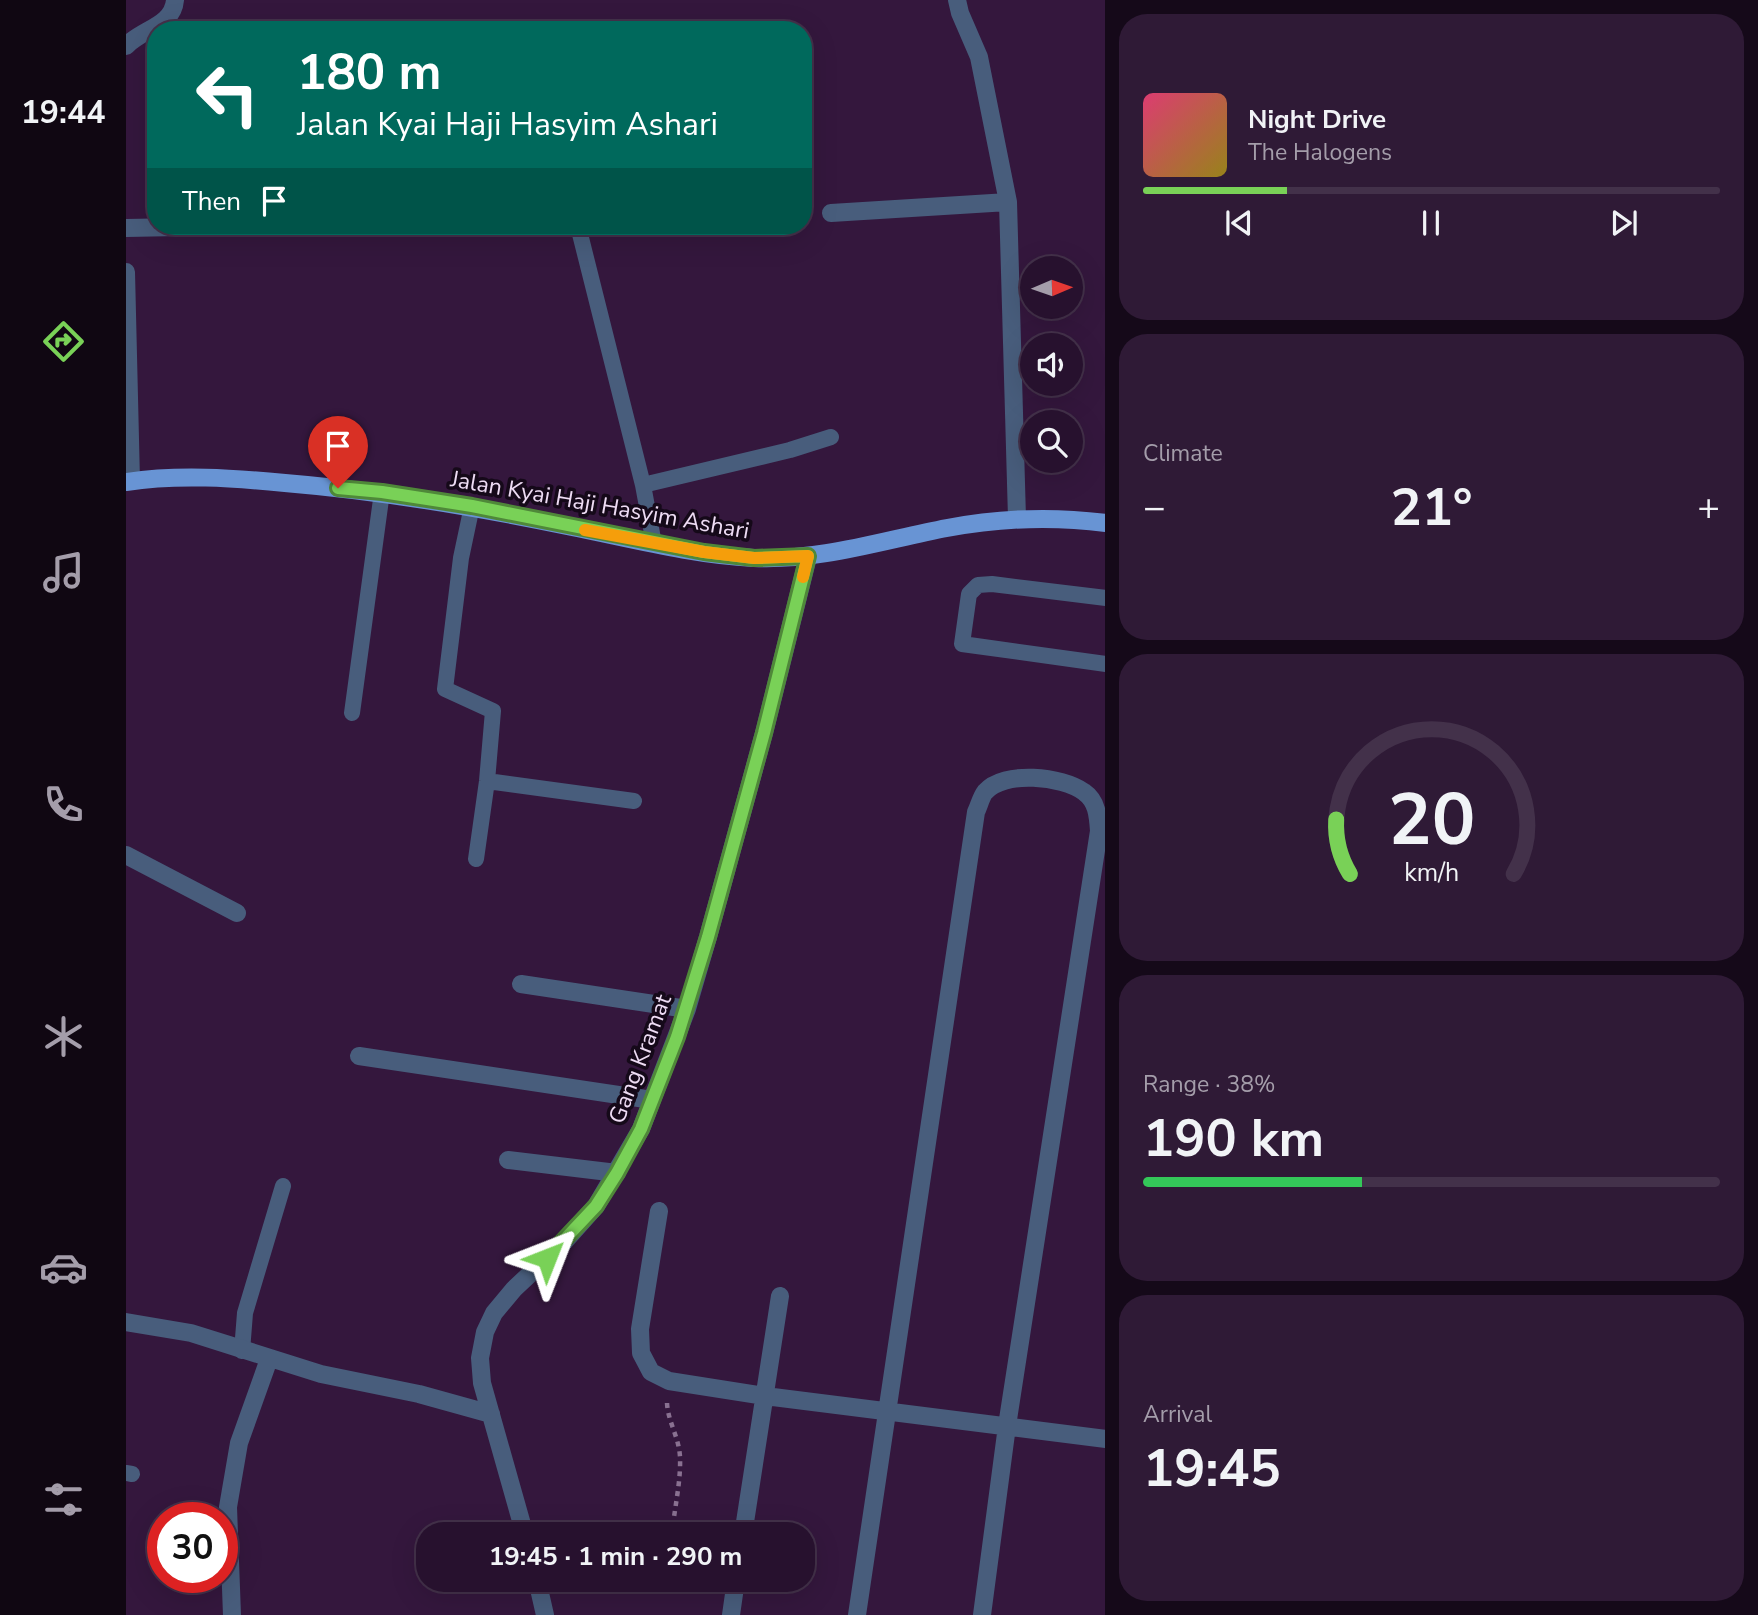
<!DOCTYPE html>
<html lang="en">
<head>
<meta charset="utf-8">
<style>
	:root { --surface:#27112e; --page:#2f1a36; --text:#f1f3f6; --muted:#a49daa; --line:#43314a; --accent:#79d157 }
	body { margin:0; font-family:"Nunito Sans",sans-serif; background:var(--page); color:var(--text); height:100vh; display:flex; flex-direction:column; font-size:26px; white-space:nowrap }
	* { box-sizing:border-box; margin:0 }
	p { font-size:23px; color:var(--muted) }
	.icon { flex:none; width:38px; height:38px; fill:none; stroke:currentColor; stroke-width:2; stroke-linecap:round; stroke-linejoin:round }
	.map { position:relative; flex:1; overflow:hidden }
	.side { display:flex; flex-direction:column; gap:14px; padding:14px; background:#150919; width:653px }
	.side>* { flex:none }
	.banner { position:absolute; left:21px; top:21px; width:665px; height:214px; border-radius:28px; box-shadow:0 7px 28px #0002,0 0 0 2px var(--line); background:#00695c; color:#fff; overflow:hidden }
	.needle { width:46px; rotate:88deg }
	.controls { position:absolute; left:894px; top:256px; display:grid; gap:14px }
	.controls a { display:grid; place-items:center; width:63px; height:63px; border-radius:50%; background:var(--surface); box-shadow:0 7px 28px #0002,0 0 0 2px var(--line); font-size:35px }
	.speed { position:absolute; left:21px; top:1502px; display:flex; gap:14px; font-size:35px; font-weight:700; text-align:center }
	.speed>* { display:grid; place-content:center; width:91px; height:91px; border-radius:50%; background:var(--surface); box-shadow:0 7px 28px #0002,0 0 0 2px var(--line); line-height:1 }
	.speed .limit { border:10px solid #d22; background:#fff; color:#111 }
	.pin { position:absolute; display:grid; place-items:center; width:60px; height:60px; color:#fff; margin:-72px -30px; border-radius:50% 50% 50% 0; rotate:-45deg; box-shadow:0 0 7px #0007 }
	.pin .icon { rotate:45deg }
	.me { position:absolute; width:77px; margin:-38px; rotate:45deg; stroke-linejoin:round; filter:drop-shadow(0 0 5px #0008) }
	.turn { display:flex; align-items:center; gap:24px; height:147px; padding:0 35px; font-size:32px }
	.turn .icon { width:91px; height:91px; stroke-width:2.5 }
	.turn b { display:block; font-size:49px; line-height:60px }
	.then { display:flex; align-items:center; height:66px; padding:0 35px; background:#0003; gap:14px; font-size:26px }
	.big { font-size:52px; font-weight:700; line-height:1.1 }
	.side .tile { flex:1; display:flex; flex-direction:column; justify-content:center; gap:10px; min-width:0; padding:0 24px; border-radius:28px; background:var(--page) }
	.side .dial { align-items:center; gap:0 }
	.dial svg { height:182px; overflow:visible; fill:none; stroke:var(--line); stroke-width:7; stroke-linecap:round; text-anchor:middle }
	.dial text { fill:var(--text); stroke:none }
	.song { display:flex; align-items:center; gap:21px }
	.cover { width:84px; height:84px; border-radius:10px; background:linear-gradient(135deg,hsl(340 70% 55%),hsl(50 70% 35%)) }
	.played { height:7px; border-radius:4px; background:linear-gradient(90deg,var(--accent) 25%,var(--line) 25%) }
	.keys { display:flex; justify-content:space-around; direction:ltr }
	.heat { display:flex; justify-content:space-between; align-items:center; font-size:38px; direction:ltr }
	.charge { height:10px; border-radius:5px; background:linear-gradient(90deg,#34c759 38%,var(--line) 0) }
	.trip { position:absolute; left:290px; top:1522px; width:399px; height:70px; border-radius:28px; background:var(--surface); box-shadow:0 7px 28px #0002,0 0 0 2px var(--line); font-weight:700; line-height:70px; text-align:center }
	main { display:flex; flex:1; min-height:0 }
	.tabs { display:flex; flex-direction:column; width:126px; justify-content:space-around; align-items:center; background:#100712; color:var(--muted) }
	.tabs .icon { width:49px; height:49px }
	.tabs .active { color:var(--accent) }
	.tabs b { font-size:32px; color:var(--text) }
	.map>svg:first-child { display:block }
</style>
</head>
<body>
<main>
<nav class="tabs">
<b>19:44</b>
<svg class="icon active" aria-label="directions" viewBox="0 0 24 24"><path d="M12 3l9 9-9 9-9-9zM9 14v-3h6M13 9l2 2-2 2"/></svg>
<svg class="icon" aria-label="music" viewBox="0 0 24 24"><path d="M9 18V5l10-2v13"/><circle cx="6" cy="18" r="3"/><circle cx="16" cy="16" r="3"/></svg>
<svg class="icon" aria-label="phone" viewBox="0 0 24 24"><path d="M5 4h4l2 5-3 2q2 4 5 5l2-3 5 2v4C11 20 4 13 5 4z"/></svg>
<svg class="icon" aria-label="climate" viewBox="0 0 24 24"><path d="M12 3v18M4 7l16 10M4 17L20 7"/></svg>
<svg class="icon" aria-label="car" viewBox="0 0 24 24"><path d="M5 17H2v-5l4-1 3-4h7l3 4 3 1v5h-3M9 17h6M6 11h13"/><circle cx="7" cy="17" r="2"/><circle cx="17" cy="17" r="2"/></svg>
<svg class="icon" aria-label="filters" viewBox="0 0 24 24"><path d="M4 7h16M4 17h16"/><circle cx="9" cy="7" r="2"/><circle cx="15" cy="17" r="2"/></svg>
</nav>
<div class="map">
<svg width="980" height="1615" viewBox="0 0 980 1615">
	<rect width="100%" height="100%" fill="#34173d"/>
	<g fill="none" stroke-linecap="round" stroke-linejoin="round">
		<path stroke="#897191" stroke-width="4.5" stroke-dasharray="5 5" stroke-linecap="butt" d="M541,1403C542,1422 553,1437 554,1457C555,1483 548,1509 546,1535"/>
		<path stroke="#485d7c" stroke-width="16" d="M452,226L517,485L528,544
			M517,485L664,450L705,437
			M346,506L335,558L319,689L367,711L361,781L350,859
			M980,598L866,584L852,585L843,594L836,644L980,664
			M226,713L256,492
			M361,781L508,801
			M116,1351L119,1313L157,1186
			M0,1473L6,1474"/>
		<path stroke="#485d7c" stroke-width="18" d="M831,0L834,13L853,57L882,202L891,518
			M0,46C16,29 47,26 49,0
			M705,213L882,202
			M0,228L105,226
			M0,272L5,481
			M0,855L111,913
			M395,984L561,1009
			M233,1056L526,1100
			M382,1160L491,1173
			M533,1211L514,1329L515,1353L525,1372L543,1381L639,1396L980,1439
			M0,1322L65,1333L195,1374L293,1394L365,1414
			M399,1535L356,1383L354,1358L359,1332L368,1313L388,1289L438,1242L470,1206L515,1129L526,1100L561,1009L582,937L638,733L682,557
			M617,1535L654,1296
			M411,1580L419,1615
			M106,1615L102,1507L113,1443L143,1359
			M605,1615L610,1580
			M731,1615L850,812C853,806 855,797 859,792C878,770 936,776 958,792C971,801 972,816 973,831L881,1426L856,1615"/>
		<path stroke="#6894d4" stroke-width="18" d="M0,482C52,474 107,478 159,483C256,491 350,507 446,527C506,539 567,555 628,558C694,561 758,540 821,528C874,518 926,516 980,523"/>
	</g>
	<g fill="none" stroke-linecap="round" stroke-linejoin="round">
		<g stroke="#4f8839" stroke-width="18">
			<path id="route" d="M212,488L256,492L346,506L578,552L628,558L682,556L638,733L582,937L551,1037L515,1129L491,1173L470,1206L421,1258"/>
		</g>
		<use href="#route" stroke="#79d157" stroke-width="12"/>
		<path stroke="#f59e0b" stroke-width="12" d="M459,530L578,552L628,558L682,556L677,577"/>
	</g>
	<g text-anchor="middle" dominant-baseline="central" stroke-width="7" stroke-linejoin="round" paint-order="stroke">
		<g font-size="23" fill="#eedcf4" stroke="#150919">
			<text transform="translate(474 505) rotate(10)">Jalan Kyai Haji Hasyim Ashari</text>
			<text transform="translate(514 1059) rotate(-69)">Gang Kramat</text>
		</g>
	</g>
</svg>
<div class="controls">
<a><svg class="needle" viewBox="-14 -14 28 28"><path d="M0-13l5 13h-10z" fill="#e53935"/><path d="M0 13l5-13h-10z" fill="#a49daa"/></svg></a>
<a><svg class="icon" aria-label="sound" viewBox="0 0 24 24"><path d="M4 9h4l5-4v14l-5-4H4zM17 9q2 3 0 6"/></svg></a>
<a><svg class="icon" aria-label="search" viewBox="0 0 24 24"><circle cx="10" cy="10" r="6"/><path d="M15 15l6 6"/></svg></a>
</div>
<div class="speed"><div class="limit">30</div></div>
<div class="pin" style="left:212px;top:488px;background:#d93025"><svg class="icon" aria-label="arrive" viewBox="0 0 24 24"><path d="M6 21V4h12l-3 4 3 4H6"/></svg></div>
<svg class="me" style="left:421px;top:1258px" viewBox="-20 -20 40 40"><path d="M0-17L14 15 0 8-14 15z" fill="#79d157" stroke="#fff" stroke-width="4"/></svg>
<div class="trip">19:45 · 1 min · 290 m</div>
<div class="banner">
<div class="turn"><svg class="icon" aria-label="left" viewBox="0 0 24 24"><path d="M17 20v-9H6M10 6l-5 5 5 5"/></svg><div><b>180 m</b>Jalan Kyai Haji Hasyim Ashari</div></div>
<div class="then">Then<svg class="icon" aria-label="arrive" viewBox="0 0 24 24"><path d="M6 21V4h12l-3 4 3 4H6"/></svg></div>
</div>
</div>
<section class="side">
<div class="tile">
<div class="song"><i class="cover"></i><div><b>Night Drive</b><p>The Halogens</p></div></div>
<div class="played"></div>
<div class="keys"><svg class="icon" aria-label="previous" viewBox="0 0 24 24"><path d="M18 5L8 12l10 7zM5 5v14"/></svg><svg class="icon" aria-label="pause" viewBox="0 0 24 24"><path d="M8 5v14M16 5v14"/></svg><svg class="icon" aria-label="next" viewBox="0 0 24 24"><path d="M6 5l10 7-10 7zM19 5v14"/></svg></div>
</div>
<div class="tile"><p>Climate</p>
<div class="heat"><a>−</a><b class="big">21°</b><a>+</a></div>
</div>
<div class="tile dial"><svg viewBox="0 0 100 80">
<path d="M14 69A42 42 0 1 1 86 69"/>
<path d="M14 69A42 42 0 0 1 8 45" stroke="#79d157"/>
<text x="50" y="56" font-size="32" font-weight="700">20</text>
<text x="50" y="72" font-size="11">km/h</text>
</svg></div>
<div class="tile"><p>Range · 38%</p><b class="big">190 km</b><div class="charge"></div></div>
<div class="tile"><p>Arrival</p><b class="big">19:45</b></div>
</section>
</main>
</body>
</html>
